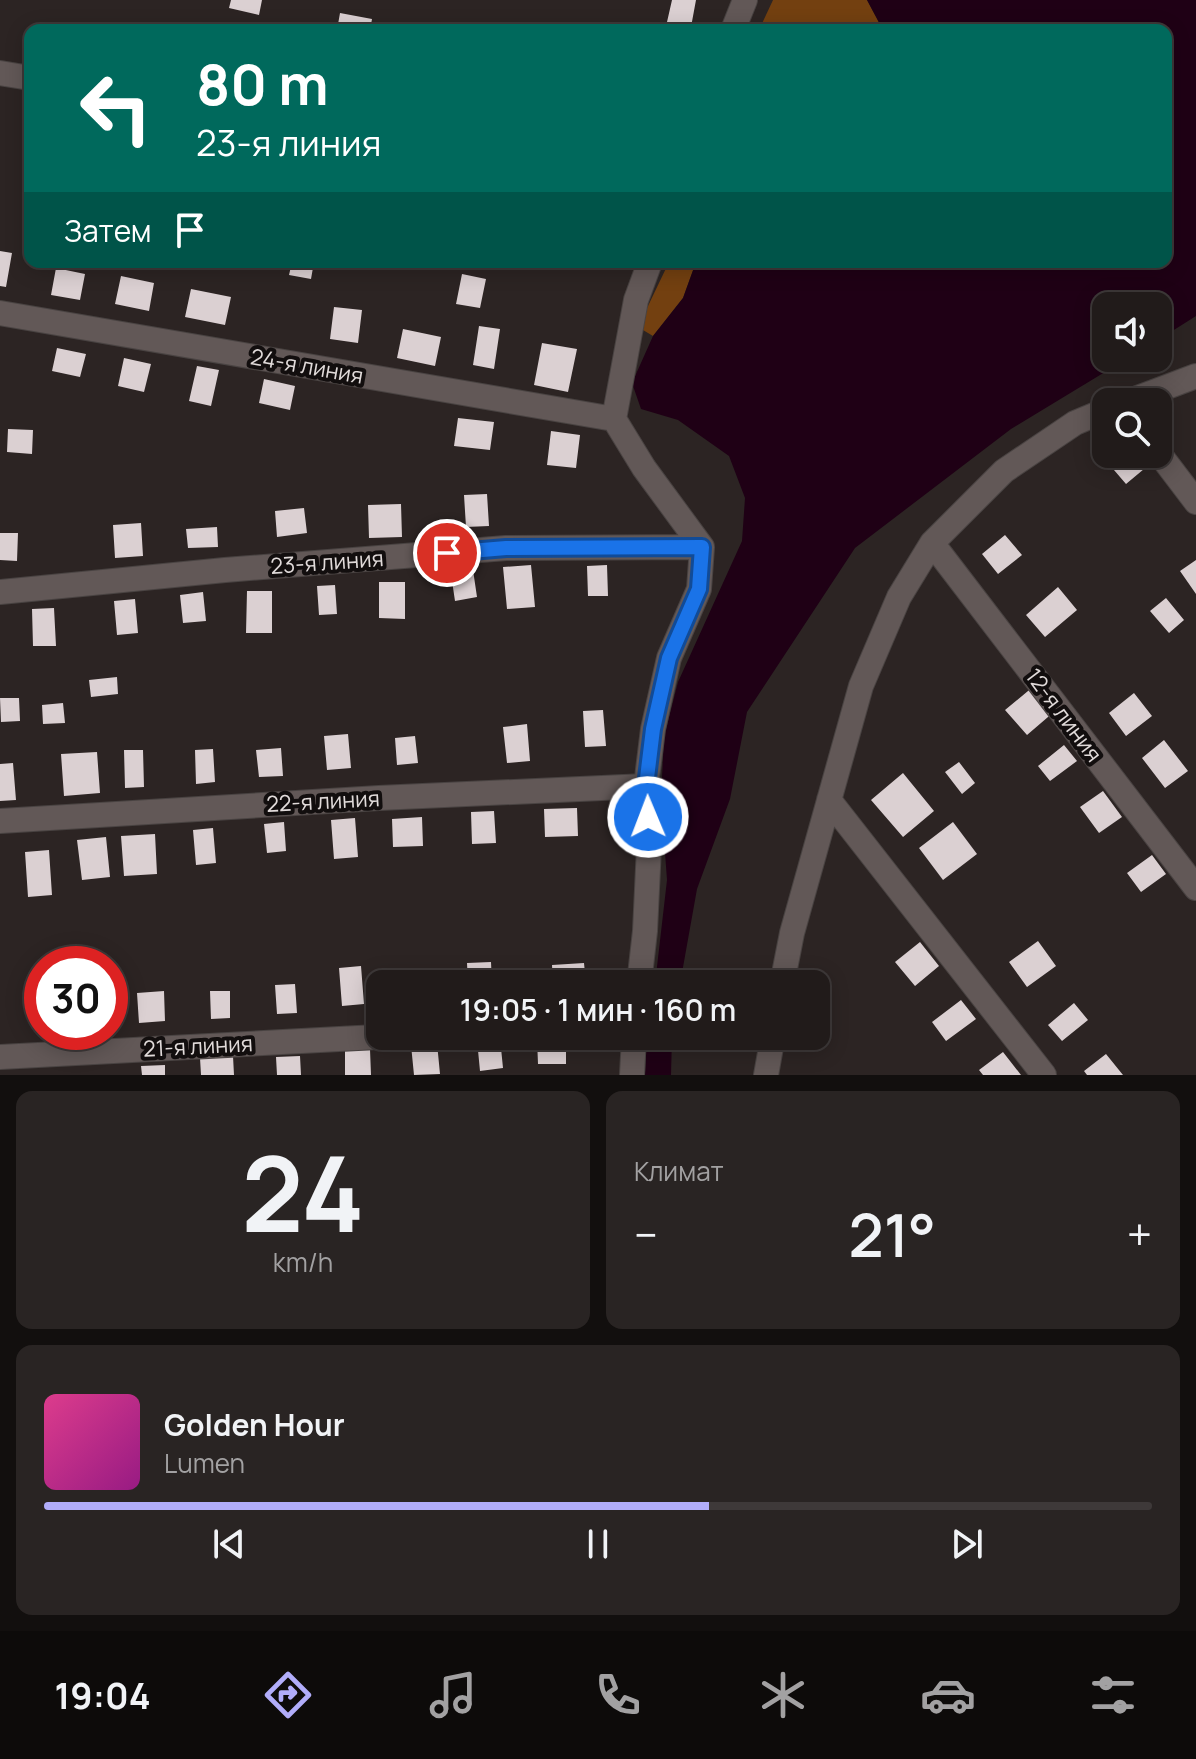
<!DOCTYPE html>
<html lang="ru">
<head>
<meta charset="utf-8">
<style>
	:root { --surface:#211b1a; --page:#292423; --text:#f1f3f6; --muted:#a2a1a2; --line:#3e3939; --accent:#b1adfa }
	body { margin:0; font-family:Manrope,sans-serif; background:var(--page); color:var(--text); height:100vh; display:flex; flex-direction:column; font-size:30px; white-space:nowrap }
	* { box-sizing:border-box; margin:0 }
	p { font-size:26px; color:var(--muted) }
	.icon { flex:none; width:44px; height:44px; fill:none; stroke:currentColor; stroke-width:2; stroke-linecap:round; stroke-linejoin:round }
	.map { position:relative; height:1075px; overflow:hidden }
	.sheet { display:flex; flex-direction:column; gap:16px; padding:16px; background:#120f0e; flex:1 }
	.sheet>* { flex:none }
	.guide { position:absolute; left:24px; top:24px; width:1148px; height:244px; border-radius:16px; box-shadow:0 4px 20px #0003,0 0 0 2px var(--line); background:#00695c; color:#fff; overflow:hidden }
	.buttons { position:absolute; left:1092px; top:292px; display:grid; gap:16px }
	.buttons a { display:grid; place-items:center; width:80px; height:80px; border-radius:16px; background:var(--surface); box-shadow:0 4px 20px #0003,0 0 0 2px var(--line); font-size:40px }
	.speed { position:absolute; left:24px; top:946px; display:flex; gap:16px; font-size:40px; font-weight:700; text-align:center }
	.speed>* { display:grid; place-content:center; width:104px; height:104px; border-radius:50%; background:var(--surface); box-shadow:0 4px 20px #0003,0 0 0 2px var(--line); line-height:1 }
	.speed .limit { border:12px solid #d22; background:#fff; color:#111 }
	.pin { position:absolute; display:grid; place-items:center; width:68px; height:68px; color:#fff; margin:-34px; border:4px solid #fff; border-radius:50%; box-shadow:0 2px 8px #0007 }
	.me { position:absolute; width:88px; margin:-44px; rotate:359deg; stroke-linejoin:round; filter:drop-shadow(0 0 6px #0008) }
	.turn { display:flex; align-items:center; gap:28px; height:168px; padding:0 40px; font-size:36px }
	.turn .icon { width:104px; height:104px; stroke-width:2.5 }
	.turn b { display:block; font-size:56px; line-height:68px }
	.then { display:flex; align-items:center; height:76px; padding:0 40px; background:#0003; gap:16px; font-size:30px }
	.big { font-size:60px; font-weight:600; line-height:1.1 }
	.sheet .card { flex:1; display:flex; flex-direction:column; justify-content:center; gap:12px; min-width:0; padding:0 28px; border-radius:16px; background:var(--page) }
	.sheet .dial { align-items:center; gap:0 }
	.dial b { font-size:104px; line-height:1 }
	.song { display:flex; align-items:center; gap:24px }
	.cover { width:96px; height:96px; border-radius:12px; background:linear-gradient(135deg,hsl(330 70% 55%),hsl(310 70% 35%)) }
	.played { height:8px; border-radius:4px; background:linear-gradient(90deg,var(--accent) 60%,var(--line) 60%) }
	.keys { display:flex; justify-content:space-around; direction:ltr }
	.heat { display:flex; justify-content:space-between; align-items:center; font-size:44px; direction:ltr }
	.sheet .tiles { flex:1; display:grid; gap:16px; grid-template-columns:1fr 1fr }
	.card:last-child { grid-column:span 2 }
	.trip { position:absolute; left:366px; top:970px; width:464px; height:80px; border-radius:16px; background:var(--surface); box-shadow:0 4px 20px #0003,0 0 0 2px var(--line); font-weight:600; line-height:80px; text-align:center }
	.dock { display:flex; height:128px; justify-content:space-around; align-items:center; background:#0d0b0a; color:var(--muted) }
	.dock .icon { width:56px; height:56px }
	.dock .selected { color:var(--accent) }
	.dock b { font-size:36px; color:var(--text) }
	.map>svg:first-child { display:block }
</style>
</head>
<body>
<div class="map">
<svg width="1196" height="1075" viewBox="0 0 1196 1075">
	<rect width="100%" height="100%" fill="#2c2423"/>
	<path fill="#734010" d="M773,0H867L883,30H759Z
		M669,262H696L683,298L653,336L638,327Z"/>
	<path fill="#1f0015" d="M867,0H1196V316L1158,340V306H1106V358H1128L1011,429L855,548L747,712L730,799L697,889L680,984H655L667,880L661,798L664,737L678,682L742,541L745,498L729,456L678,420L641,409L632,383L653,336L683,298L696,262H1166V30H883Z
		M647,1036H672L671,1075H645Z"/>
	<path fill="#dbd0d2" d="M231,0H262L259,15L229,8Z
		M672,0H696L691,27L667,22Z
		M340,13L372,19L370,30H337Z
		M0,251L12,253L6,287L0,286Z
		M292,262H314L311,279L289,275Z
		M56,268L85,274L80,300L51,295Z
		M462,274L486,279L480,308L456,304Z
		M121,276L154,283L149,311L115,304Z
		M191,289L231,297L225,325L185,317Z
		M334,307L362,310L358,343L330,339Z
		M479,326L500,329L494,369L473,365Z
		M403,329L441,337L435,366L397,358Z
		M542,343L577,349L568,392L534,385Z
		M57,348L86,354L80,377L52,371Z
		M124,358L151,364L144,392L118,386Z
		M197,366L219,370L211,406L189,401Z
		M264,379L295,386L290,410L259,403Z
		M458,418L494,422L490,450L454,446Z
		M8,429L33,430L32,454L7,452Z
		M551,431L580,435L576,468L547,465Z
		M1119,454H1151L1156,459L1126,484L1108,463Z
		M487,494L489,526L466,527L464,495Z
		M401,504L402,537L369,538L368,505Z
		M304,508L307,533L277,537L275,511Z
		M141,523L143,556L115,558L113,525Z
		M217,527L218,547L188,548L186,529Z
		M0,533H18L17,561L0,560Z
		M1005,535L1022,555L998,574L982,554Z
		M1196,560V594L1180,571Z
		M531,565L535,607L507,609L503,567Z
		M607,565L608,596H588L587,566Z
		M473,570L477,597L455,601L451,574Z
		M379,582H405V619L379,618Z
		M335,585L337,614L319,615L317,586Z
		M1058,587L1077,610L1045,637L1026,615Z
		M247,591H272V633H246Z
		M203,592L206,621L183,623L180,595Z
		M1166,598L1184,620L1169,633L1150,611Z
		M135,599L138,633L117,635L114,601Z
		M54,608L56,646H33L32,609Z
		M117,677L118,694L91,697L89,680Z
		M1034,686L1055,711L1027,735L1005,710Z
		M1134,693L1152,716L1126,736L1109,713Z
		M0,698H19L20,721L1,722Z
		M63,703L65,723L43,724L42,705Z
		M603,710L606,746L585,747L583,711Z
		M527,724L530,761L507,763L503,727Z
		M348,734L351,768L327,770L324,736Z
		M415,736L418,763L397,765L395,738Z
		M1164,740L1188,771L1165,788L1142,758Z
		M1064,745L1077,761L1050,781L1038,766Z
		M281,748L283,776L259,777L256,750Z
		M213,749L215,782L196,784L195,750Z
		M124,750H143L144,787L125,788Z
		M97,752L100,793L64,796L61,754Z
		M959,762L975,783L962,794L945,772Z
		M13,763L16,800L0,801V764Z
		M903,773L934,811L903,837L871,800Z
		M1103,791L1122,817L1099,833L1080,807Z
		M577,808L578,836L545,837L544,809Z
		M494,811L496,843L472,844L471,812Z
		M422,817L423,846L393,847L392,819Z
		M355,818L358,857L334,859L331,820Z
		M284,822L286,851L267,853L264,824Z
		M953,822L977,854L943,880L919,848Z
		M213,828L216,863L196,865L193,830Z
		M155,834L157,874L124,876L121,836Z
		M106,837L110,877L82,880L77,840Z
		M49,850L52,895L28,897L25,852Z
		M1152,855L1166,874L1141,892L1127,873Z
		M1038,941L1056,966L1027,987L1009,962Z
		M920,942L939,966L915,986L895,962Z
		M491,962L492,984H468L467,963Z
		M584,963L586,984H553L552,965Z
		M361,966L364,1004L342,1006L339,968Z
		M428,970L429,984H403L402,971Z
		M295,984L297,1013L277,1014L275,985Z
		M164,991L165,1021L139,1023L137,993Z
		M210,991H230V1018L211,1019Z
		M961,1000L976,1019L946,1041L932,1022Z
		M1074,1003L1088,1020L1062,1041L1048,1025Z
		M500,1038L503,1068L480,1071L477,1040Z
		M537,1039H566V1064H538Z
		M437,1043L440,1074L414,1075L411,1045Z
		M370,1049L371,1075H345V1050Z
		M1003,1052L1021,1075H983L979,1070Z
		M1106,1054L1123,1075H1087L1084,1071Z
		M233,1056L234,1075H201L200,1058Z
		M300,1056L301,1075H277L276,1057Z
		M165,1065V1075H142L141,1066Z"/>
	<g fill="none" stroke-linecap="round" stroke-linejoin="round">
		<g stroke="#494342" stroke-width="26">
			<path id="street" d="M733,30L745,0
				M0,73L30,78
				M0,313L614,419
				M1127,402L1196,376
				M1158,452L1196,502
				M932,543L1196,888
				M0,592L225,570L506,548L702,547
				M829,800L1044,1075
				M0,821L379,798L646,786
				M639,984L645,931L649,847L646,786L653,729L669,658L699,589L702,547L644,468L614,419L636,300L650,262
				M782,984L792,933L861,686L899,597L932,543L1004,471L1075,423L1106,410
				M0,1057L396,1036
				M632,1075L634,1036
				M766,1075L773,1036"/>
		</g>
		<use href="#street" stroke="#625857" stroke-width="24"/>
	</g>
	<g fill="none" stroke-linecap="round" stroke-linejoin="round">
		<g stroke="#114b97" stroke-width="20">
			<path id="route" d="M447,553L506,548L702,547L699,589L669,658L653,729L646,786L648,817"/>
		</g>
		<use href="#route" stroke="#1a73e8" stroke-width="14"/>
	</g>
	<g text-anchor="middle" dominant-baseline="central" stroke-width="8" stroke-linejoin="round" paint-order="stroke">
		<g font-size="22" fill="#e1dbda" stroke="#120e0e">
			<text transform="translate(307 366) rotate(10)">24-я линия</text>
			<text transform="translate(327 562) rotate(-4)">23-я линия</text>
			<text transform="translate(1064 715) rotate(53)">12-я линия</text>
			<text transform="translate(323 801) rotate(-3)">22-я линия</text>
			<text transform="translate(198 1046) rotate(-3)">21-я линия</text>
		</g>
	</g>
</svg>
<div class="buttons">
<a><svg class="icon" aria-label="sound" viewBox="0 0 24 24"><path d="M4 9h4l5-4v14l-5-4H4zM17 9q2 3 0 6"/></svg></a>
<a><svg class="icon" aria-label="search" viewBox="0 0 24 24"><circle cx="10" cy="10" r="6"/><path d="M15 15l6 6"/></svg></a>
</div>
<div class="speed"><div class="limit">30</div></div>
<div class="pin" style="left:447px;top:553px;background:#d93025"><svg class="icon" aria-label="arrive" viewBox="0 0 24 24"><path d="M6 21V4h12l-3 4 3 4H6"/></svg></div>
<svg class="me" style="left:648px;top:817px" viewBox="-20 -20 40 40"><circle r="17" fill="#1a73e8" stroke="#fff" stroke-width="3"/><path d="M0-11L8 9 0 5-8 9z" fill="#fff"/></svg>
<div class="trip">19:05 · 1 мин · 160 m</div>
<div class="guide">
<div class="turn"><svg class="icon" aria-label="left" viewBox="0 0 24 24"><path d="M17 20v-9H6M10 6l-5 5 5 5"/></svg><div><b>80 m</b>23-я линия</div></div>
<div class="then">Затем<svg class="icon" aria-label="arrive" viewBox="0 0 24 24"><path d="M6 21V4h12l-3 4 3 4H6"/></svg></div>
</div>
</div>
<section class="sheet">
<div class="tiles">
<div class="card dial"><b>24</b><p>km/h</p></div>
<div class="card"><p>Климат</p>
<div class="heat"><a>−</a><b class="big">21°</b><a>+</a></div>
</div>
<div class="card">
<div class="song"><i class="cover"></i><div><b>Golden Hour</b><p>Lumen</p></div></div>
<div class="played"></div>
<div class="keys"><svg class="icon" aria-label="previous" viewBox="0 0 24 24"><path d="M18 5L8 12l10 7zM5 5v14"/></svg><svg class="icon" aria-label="pause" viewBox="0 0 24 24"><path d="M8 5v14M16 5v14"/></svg><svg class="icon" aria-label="next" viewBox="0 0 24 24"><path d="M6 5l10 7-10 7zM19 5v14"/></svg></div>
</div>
</div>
</section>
<nav class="dock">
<b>19:04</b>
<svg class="icon selected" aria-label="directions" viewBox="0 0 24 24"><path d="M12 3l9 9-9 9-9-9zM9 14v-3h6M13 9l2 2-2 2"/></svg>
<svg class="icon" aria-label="music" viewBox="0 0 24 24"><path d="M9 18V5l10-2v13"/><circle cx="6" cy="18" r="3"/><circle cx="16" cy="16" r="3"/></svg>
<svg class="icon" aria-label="phone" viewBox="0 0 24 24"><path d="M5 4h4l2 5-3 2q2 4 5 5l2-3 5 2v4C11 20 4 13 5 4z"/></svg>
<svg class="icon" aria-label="climate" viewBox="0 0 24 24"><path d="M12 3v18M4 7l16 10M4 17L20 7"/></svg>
<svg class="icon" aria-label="car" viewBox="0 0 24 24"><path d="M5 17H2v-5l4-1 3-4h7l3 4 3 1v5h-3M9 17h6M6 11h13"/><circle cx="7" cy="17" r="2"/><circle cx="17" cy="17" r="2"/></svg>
<svg class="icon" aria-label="filters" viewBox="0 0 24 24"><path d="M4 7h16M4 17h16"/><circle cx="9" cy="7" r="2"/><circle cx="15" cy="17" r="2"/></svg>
</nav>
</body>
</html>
